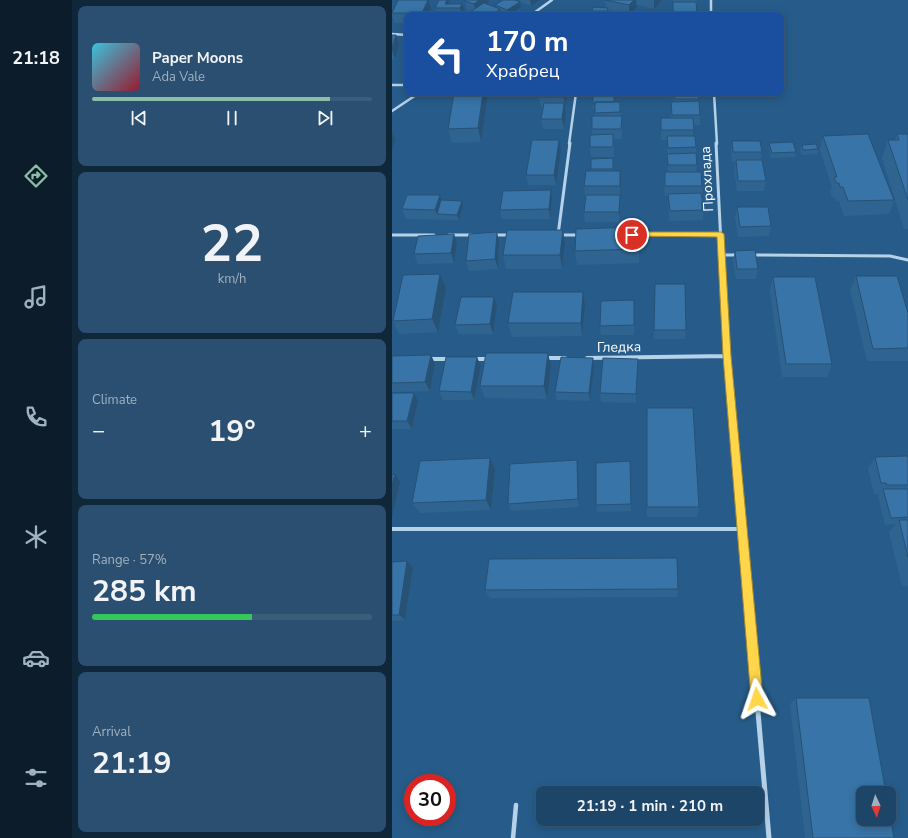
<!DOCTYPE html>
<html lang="en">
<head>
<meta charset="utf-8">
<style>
	:root { --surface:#1d4568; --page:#2a4f71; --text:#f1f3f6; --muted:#a0b1c0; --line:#3b5d7c; --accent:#8abfa5 }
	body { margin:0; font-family:"Nunito Sans",sans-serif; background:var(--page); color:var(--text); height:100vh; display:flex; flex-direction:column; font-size:15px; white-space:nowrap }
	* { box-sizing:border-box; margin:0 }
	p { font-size:13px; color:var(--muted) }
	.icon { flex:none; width:22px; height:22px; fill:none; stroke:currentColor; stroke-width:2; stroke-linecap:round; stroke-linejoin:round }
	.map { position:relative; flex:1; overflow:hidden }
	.drawer { display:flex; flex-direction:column; gap:6px; padding:6px; background:#102639; width:320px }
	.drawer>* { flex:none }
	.banner { position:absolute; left:12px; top:12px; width:380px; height:84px; border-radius:8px; box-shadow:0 2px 10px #0003,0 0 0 1px var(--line); background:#1a4fa0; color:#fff; overflow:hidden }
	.needle { width:26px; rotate:176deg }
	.buttons { position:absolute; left:464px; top:786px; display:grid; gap:8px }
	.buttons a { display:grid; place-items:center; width:40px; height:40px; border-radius:8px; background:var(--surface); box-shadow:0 2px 10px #0003,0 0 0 1px var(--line); font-size:20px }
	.speed { position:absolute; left:12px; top:774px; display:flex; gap:8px; font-size:20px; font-weight:700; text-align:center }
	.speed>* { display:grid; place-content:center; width:52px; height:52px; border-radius:50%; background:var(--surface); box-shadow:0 2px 10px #0003,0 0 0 1px var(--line); line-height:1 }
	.speed .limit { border:6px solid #d22; background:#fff; color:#111 }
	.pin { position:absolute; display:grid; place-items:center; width:34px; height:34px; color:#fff; margin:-17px; border:2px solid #fff; border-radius:50%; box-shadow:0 1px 4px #0007 }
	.me { position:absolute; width:44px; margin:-22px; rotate:355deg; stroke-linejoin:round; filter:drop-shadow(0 0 3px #0008) }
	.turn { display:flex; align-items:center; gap:14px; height:84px; padding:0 16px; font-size:18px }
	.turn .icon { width:52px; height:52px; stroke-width:2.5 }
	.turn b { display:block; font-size:28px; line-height:34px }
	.big { font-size:30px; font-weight:700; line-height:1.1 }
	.drawer .widget { flex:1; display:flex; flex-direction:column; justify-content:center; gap:6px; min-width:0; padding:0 14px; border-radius:8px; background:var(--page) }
	.drawer .dial { align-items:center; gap:0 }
	.dial b { font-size:52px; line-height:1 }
	.song { display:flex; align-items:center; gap:12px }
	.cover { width:48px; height:48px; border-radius:6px; background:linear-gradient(135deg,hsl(190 70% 55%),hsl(350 70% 35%)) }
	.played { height:4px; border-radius:2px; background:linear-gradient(90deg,var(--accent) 85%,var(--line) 85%) }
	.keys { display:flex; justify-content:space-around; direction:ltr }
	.heat { display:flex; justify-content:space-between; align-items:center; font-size:22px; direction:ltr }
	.charge { height:6px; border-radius:3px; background:linear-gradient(90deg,#34c759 57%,var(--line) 0) }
	.trip { position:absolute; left:144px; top:786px; width:228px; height:40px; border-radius:8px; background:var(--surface); box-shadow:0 2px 10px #0003,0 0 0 1px var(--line); font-weight:700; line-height:40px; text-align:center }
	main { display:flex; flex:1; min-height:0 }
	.tabs { display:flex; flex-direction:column; width:72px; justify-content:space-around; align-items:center; background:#0c1c2a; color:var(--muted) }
	.tabs .icon { width:28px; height:28px }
	.tabs .on { color:var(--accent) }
	.tabs b { font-size:18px; color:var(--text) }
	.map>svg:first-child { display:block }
</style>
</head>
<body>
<main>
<nav class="tabs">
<b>21:18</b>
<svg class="icon on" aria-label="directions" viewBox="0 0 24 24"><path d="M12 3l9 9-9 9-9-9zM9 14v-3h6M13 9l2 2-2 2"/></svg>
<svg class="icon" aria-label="music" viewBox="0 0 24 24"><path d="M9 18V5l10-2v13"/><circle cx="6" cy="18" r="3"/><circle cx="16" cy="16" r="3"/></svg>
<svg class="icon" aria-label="phone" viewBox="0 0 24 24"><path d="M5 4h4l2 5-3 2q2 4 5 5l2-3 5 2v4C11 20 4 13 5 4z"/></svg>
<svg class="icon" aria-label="climate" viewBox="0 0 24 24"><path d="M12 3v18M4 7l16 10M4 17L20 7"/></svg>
<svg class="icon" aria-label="car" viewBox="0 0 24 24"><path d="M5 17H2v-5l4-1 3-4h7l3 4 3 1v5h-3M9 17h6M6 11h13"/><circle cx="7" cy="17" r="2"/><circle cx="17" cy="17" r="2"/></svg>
<svg class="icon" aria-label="filters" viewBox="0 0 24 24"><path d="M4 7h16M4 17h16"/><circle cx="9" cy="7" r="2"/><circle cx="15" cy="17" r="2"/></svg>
</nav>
<section class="drawer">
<div class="widget">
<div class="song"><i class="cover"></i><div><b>Paper Moons</b><p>Ada Vale</p></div></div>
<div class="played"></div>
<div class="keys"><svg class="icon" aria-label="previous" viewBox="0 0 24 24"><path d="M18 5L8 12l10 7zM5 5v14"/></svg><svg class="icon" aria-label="pause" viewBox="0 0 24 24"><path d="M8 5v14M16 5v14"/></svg><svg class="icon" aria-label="next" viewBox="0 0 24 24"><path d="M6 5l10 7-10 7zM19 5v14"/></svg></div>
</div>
<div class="widget dial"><b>22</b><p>km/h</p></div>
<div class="widget"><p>Climate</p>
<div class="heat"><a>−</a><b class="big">19°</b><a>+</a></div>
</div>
<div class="widget"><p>Range · 57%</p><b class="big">285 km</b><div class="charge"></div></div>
<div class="widget"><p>Arrival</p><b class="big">21:19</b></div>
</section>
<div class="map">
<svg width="516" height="838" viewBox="0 0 516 838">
	<rect width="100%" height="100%" fill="#275c8a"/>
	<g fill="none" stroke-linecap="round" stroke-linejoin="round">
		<path stroke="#b5d2e9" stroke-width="4.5" d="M121,838L124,805"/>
		<path stroke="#b5d2e9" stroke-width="2.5" d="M319,0V15
			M139,15L160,0
			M0,34L15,35
			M0,85H15
			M322,93L325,144
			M0,111L27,93
			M177,144L184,93"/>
		<path stroke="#b5d2e9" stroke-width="3" d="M324,143L333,325
			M0,235H42
			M57,235H80
			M101,235H118
			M166,235L178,143
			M167,235H188
			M241,235L329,234
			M330,255H346
			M359,255L498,256L516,260"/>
		<path stroke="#b5d2e9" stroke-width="4" d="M333,324L352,553
			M153,358H173
			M195,358L335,356
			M35,359H59
			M81,359H99
			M0,529H351"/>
		<path stroke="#b5d2e9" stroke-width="5" d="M352,552L377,838"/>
	</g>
	<path fill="#306490" d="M6,0H37L39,8L36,15H15V23H3L0,15V12Z
		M47,0H57V2L56,4L72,9L70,13L44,12L43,8Z
		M74,0H97L96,5L103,7V5L129,7L116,15L109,12V15H77L76,13L79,12L75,11L73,1Z
		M128,0H148L139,6L129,2Z
		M213,0H270L262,9L245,5V7L237,15L216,10L215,15H189L200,13V11L214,8Z
		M281,0H305L304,6V15H281Z
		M0,35H4L7,45L3,59H0Z
		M96,93L89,142L60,143L56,129Z
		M280,93H306L308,115V125H301V136L304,147V153L305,165L304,172L310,186V194L312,210L311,220L277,221L276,203V196H273L272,182L273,172H276L275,140H269V118H279V102H282L281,94H280Z
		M175,96L173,107L174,113L172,129H151L149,119L151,107H149L147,97Z
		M228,102L229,116H230V139H222V157H199L198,147L200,135V129L203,116V109H201V104Z
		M505,134H516V229H512L490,158L496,140H503Z
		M431,136L502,200L497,214L452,216L447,201H444L443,197H440L438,192L440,187L428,150Z
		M167,140L169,150L164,185H136L134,175Z
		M340,141L370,152L369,160L374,181L372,191H345L342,170L344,162H340L339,151Z
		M377,143L404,152L403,157L379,158L377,148Z
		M410,145L426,149L425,154L410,155L408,150Z
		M199,159L221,163V171H228L229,181L228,196V222H193L192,212L193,196L192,186L199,171Z
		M48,195L49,200L70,201L71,206L67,220L14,219L10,209Z
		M160,200L158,219H110L108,210Z
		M345,207L379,226L377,236L346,237L343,217Z
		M171,230L173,244L170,269H114L111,255Z
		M62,234L65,244L62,263L26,264L22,254Z
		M107,242L106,269L77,271L74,261Z
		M247,249V263L185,265L183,251Z
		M343,251L366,269L364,279H344L341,260Z
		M48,274L54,288L46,332L7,334L1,321Z
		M464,276L516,313V361H475L458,290Z
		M381,277L440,364L435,377H390L378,291Z
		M263,284L294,330L293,339H262Z
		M105,306L101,334H67L63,325Z
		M193,306L190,336L120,337L116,323Z
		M242,310V335H209L208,326Z
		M39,355L43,364L38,391L0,392V356Z
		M201,358L202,367L198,401L165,400L163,392Z
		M246,359V368L244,403L209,402L208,393Z
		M89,366L82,400H51L47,391Z
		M159,366L155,399L93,398L88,386Z
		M0,393H22L26,401L20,429H0Z
		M255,408L307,507L305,517H255Z
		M516,456V586H510L497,532L504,524L493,525L486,496L487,495V494H482L476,468L483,457Z
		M98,458L103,469L99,510L28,513L20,503Z
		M186,467L187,507L119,511L116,504Z
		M238,469L239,511L205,512L204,505Z
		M0,562L21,567L13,620L0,621Z
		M286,589L285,597L98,598L93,590Z
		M404,698L502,838H413L398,704Z"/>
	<path fill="#275175" d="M31,0H37L39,8L36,15H31Z
		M55,0H57V2L54,8L53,4Z
		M87,0H97L96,5L84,13L82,4Z
		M138,0H148L139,6Z
		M242,0H244L245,7L237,15V5Z
		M262,0H270L262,9Z
		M128,2L129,7L116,15L115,10Z
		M70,4L72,9L70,13L68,8Z
		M108,9L109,15H99Z
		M4,35L7,45L3,59L0,50V48Z
		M91,93H96L89,142L86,128Z
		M173,93H175V96L173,107L172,97Z
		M172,103L174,113L172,129L170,119Z
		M0,132L3,140L0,152Z
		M167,140L169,150L164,185L162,175Z
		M228,171L229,181L228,196Z
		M159,190L160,200L158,219L157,209Z
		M48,195L51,205L45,214L43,210Z
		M228,195V222L227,212Z
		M70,201L71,206L67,220L65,215Z
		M171,230L173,244L170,269L168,255Z
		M105,232L107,242L106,269L103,259Z
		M62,234L65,244L62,263L59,253Z
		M48,274L54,288L46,332L40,319Z
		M191,292L193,306L190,336L189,323Z
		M102,297L105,306L101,334L98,324Z
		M156,353L159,366L155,399L152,386Z
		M39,355L43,364L38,391L33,382Z
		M85,357L89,366L82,400L79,392Z
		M201,358L202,367L198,401L197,393Z
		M246,359V368L244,403V394Z
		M22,393L26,401L20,429L15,421Z
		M98,458L103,469L99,510L94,500Z
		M185,460L186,467L187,507L186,499Z
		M3,474L8,482L0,517V486Z
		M15,561L21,567L13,620L7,615Z"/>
	<path fill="#3874a7" stroke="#275175" d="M6,0H36L30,13H0Z
		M47,0H55L53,4H70L68,8H43Z
		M74,0H87L82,4L73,1Z
		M111,0H123L128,2L115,10L103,5Z
		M213,0H242L237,5Z
		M281,2H304L305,13H281Z
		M92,3L108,9L99,15H82L76,13Z
		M201,7L216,8L215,11H200Z
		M189,13H210V15H189Z
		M0,35H4L0,48Z
		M62,93H91L86,128L56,129Z
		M148,93H173L172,97H147Z
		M282,93H306L307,99H283Z
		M201,95H222V102H203V104H201Z
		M307,101L308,115H280L279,102Z
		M203,102H228V112L203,113Z
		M152,103H172L170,119H149Z
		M200,116H230L229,129H200Z
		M269,118H301L302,130H269Z
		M221,134V147H198V135Z
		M476,134L502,200L456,201L451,187H448L447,183H444L442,177H445L431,136Z
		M505,134H516V200L496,140H507Z
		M275,136H303L304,147L276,148Z
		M140,140H167L162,175H134Z
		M340,141H368L370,152H341Z
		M401,142L404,152L380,153L377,143Z
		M424,144L426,149L411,150L410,145Z
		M304,153L305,165H276L275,154Z
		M221,158V169H199V159Z
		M344,160H370L374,181H346Z
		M194,171H228V186H192Z
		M273,172H309L310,186H273Z
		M159,190L157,209L108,210L111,191Z
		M309,193L312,210L278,211L276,194Z
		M15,195H48L43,210L10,209Z
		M194,195H228L227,212H192Z
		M49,200L70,201L65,215L45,214Z
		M345,207H376L379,226L348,227Z
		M246,227L247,249L183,251L184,229Z
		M115,230H171L168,255H111Z
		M105,232L103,259L74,261L77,234Z
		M62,234L59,253L22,254L26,236Z
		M363,250L366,269H345L343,251Z
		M48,274L40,319L1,321L11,275Z
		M464,276H505L516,313V348L481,349Z
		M381,277H423L440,364H394Z
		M263,284H293L294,330H262Z
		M121,292H191L189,323H116Z
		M69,297H102L98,324L63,325Z
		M242,300V325L208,326L209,301Z
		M94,353H156L152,386H88Z
		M39,355L33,382L0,383V356Z
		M54,357H85L79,392L47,391Z
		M169,357L201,358L197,393L163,392Z
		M211,358L246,359L244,394L208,393Z
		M0,393H22L15,421H0Z
		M255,408H301L307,507H255Z
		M516,456V485H495L494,483H489L483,457Z
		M98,458L94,500L20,503L28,461Z
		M185,460L186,499L116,504L118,464Z
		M238,461L239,504L204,505V463Z
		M3,474L0,486V475Z
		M491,489H516V517L499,518Z
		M507,520H516V557Z
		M285,558L286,589L93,590L97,559Z
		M15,561L7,615H0V562Z
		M404,698H477L494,793H471V819H497V811L502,838H421Z"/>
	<path fill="#ffd54a" stroke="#a68a30" d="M240,232H329L332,234L339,356L371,699L369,703L365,705L361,703L359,699L331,356L325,237L237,236V233Z"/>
	<g text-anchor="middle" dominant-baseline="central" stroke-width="4" stroke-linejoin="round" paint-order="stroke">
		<g font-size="14" fill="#fff" stroke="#275c8a">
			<text transform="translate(315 179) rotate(-93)">Прохлада</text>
			<text transform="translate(227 347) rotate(-1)">Гледка</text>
		</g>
	</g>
</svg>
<div class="buttons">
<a><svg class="needle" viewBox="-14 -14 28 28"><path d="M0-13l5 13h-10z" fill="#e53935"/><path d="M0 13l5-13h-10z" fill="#a0b1c0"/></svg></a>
</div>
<div class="speed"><div class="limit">30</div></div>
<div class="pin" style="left:240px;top:235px;background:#d93025"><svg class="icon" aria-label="arrive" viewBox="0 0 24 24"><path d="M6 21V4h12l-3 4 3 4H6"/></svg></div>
<svg class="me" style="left:365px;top:699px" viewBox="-20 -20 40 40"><path d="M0-17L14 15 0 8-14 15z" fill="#ffd54a" stroke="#fff" stroke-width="4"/></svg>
<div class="trip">21:19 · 1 min · 210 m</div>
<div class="banner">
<div class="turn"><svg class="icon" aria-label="left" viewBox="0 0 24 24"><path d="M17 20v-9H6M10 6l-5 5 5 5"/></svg><div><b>170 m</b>Храбрец</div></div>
</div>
</div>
</main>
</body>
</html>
